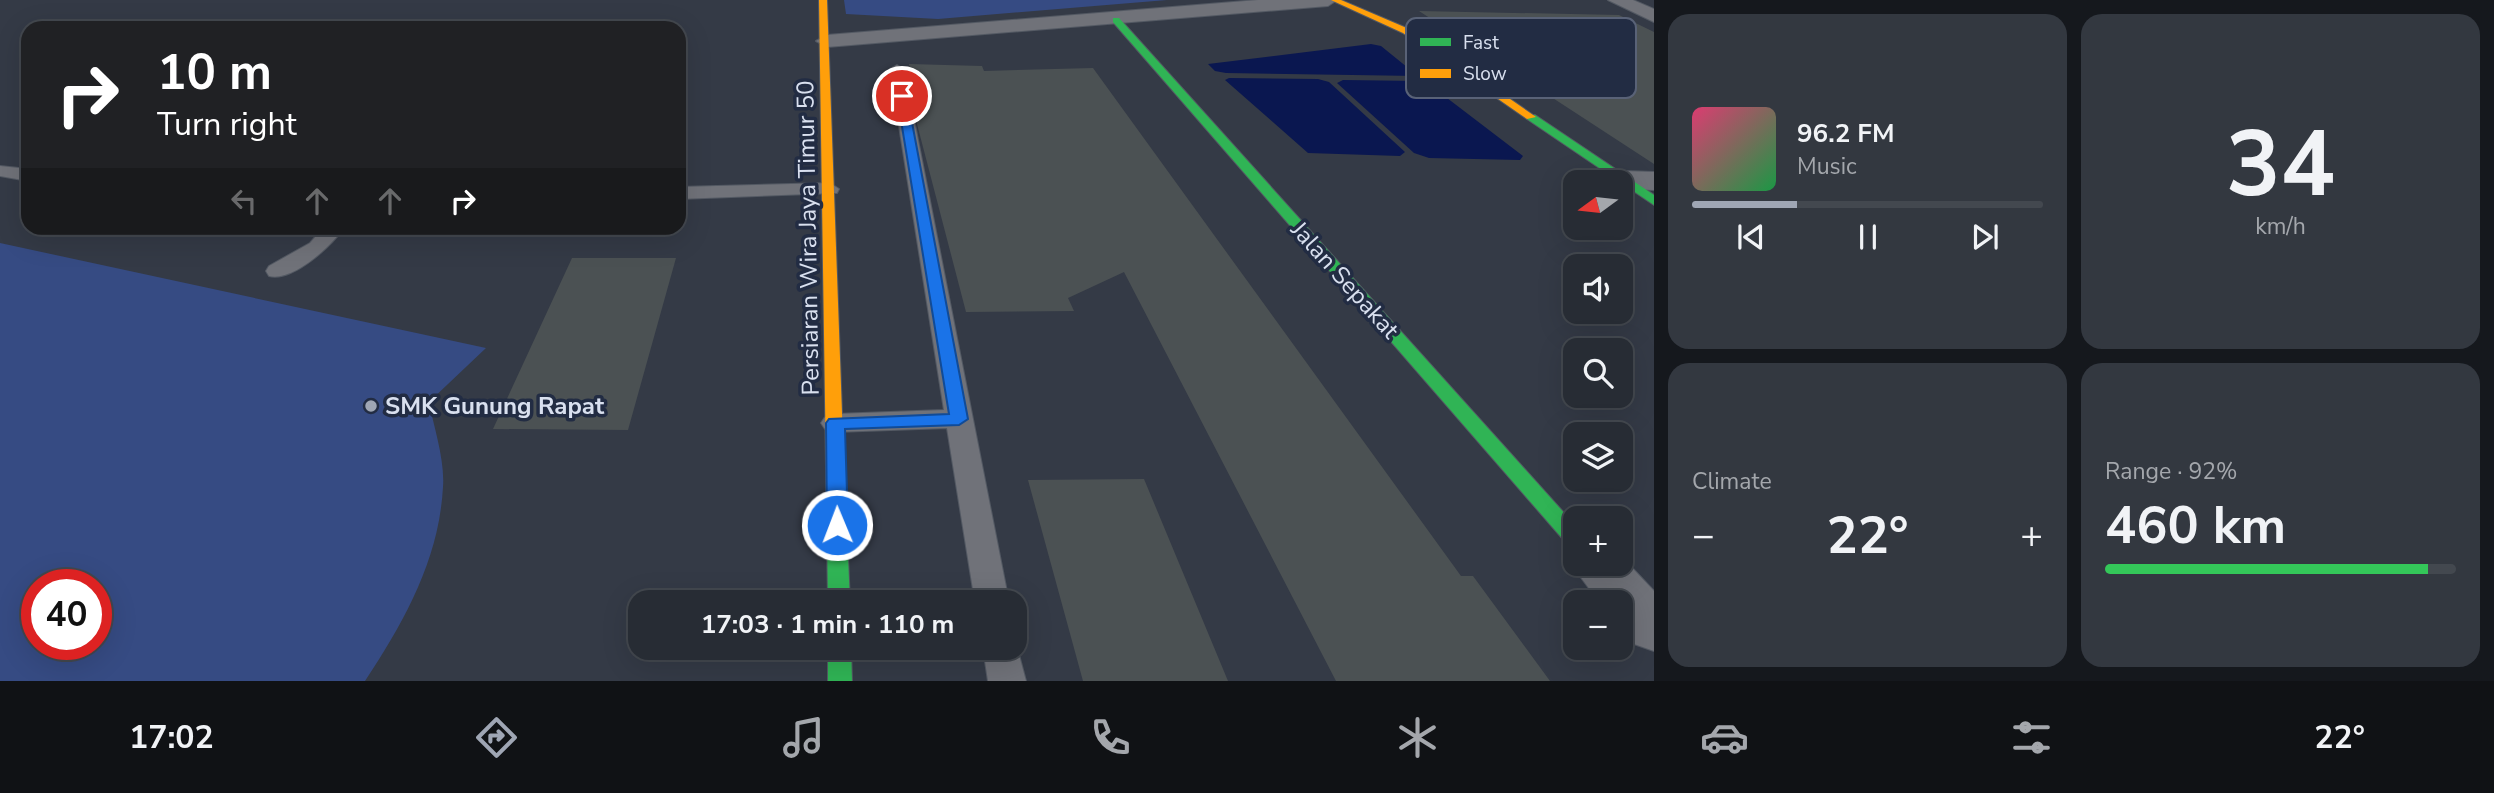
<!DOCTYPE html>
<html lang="en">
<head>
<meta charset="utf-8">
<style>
	:root { --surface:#272c34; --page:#333840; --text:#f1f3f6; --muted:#a4a7ac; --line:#43484f; --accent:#9fa6b4 }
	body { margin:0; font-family:"Nunito Sans",sans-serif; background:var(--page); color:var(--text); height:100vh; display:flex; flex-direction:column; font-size:26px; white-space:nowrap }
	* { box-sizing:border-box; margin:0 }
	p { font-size:23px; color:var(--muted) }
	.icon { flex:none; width:38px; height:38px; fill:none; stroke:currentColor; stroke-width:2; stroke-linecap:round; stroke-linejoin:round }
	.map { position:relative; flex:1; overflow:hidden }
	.side { display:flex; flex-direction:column; gap:14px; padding:14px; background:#15181d; width:840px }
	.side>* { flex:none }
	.guide { position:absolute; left:21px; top:21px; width:665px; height:214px; border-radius:21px; box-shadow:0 7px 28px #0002,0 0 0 2px var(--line); background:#202124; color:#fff; overflow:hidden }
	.needle { width:46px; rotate:255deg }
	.buttons { position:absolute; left:1563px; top:170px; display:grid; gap:14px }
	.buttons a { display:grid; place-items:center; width:70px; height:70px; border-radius:14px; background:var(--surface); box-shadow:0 7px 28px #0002,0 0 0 2px var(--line); font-size:35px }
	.speed { position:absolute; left:21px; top:569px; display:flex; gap:14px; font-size:35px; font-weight:700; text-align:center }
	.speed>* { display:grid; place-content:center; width:91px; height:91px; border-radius:50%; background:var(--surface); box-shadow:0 7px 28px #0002,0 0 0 2px var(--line); line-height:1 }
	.speed .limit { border:10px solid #d22; background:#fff; color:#111 }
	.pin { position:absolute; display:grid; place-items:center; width:60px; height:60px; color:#fff; margin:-30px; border:4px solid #fff; border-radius:50%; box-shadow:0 2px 7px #0007 }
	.me { position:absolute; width:77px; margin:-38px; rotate:359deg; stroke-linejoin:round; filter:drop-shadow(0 0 5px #0008) }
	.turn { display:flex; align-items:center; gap:24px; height:147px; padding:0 21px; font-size:32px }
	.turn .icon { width:91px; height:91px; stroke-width:2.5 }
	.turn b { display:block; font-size:49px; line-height:60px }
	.lanes { display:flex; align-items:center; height:66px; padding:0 21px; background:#0003; justify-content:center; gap:35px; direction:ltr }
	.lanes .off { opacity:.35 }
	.big { font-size:52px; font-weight:700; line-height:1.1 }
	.side .widget { flex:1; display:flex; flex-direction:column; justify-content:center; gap:10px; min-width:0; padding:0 24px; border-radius:21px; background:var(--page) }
	.side .dial { align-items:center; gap:0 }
	.dial b { font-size:91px; line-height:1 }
	.song { display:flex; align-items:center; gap:21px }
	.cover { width:84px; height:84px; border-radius:10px; background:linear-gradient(135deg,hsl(340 70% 55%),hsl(140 70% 35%)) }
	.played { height:7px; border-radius:4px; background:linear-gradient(90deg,var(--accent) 30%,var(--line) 30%) }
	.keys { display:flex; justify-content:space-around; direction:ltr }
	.heat { display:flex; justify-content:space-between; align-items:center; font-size:38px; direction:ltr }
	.charge { height:10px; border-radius:5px; background:linear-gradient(90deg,#34c759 92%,var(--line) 0) }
	.side .tiles { flex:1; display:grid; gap:14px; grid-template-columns:repeat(2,1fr) }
	.trip { position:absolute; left:628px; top:590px; width:399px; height:70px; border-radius:21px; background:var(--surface); box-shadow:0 7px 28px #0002,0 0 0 2px var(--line); font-weight:700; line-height:70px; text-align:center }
	.menu { display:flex; height:112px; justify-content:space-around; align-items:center; background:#101215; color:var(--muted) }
	.menu .icon { width:49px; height:49px }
	.menu .on { color:var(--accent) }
	.menu b { font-size:32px; color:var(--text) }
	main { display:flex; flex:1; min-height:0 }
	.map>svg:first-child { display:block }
</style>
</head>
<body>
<main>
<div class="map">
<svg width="1654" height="681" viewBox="0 0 1654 681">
	<rect width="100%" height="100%" fill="#343a46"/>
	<path fill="#364b83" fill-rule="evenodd" d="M844,0H1167L938,19L846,14Z
		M0,243L486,348L429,402C434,428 445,460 443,487C439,560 404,622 365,681H0ZM37,584H96V644H37Z"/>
	<path fill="#0a1750" d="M1371,44L1381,46L1418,76L1226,73L1215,71L1208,64Z
		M1229,78L1318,79L1329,82L1405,152L1400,156L1308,153L1225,80Z
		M1343,80L1418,81L1430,85L1523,156L1520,160L1429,158L1414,153L1337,83Z"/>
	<path fill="#4b5153" d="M1419,11L1619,15L1654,32V164Z
		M909,64L982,66L984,71L1093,68L1461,576H1473L1550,681H1336L1124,272L1068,298L1074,311L966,312L917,124Z
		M572,258H676L628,430L493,429Z
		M1144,479L1228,681H1083L1028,480Z"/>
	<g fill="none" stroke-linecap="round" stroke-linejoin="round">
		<g stroke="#535963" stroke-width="2">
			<path id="lane" d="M897,65L904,69L1009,602H975L947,428L835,432L825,429L821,423L825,417L835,414L944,410L890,69Z
				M0,166L28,169V181L0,176Z
				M830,183L839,189L837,193L679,199V187Z
				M323,228H344C331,246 293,282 269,276L266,271L269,266L310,243Z
				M1015,640L1026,681H988L983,648H1015Z"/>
		</g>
		<g stroke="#535963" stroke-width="2">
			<path id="street" d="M1258,0H1337L1328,6L827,47L816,41L827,35Z
				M1608,0H1633L1654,9V22Z
				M1624,171L1654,172V190L1624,189L1620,188V182H1611L1614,174Z
				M1620,555L1654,591V651L1634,644L1620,628V602H1599L1571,564L1575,557V564H1620Z"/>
		</g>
		<g stroke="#535963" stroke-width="2">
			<path id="fast" d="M1113,18H1119L1575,525V547L1568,545L1113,22Z
				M1527,115H1535L1654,195V205L1527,119Z
				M835,461L842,463L844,468L850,602H828L826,468L828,463Z
				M828,648H851L852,681H828Z"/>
		</g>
		<g stroke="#535963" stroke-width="2">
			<path id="slow" d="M819,0H827L844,468L842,473H828L826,468Z
				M1331,0H1341L1409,29L1536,117L1527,119L1403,33Z"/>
		</g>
		<use href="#lane" fill="#707279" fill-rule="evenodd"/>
		<use href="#street" fill="#707279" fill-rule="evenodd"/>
		<use href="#fast" fill="#30b455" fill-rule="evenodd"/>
		<use href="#slow" fill="#ff9f0a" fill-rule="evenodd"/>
	</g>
	<path fill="#1a73e8" stroke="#114b97" stroke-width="2" d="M902,93L907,96L968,419L959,425L845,429L848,525L845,531H830L827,525L826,423L829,419L949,414L897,96Z"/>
	<circle fill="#9fa6b4" stroke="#222c43" stroke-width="2.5" cx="371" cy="406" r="7"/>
	<g text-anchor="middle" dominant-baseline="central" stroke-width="7" stroke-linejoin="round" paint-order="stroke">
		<g font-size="24" fill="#d9e0ef" stroke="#222c43">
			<text transform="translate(808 238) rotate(-91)">Persiaran Wira Jaya Timur 50</text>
			<text transform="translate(1345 280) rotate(48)">Jalan Sepakat</text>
		</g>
		<g font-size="24" font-weight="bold" fill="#d9e0ef" stroke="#222c43" text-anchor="start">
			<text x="385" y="406">SMK Gunung Rapat</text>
		</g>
	</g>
	<rect x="1406" y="18" width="230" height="80" rx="10" fill="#222c43" stroke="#596277" stroke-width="2"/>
	<rect x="1420" y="38" width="31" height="8" fill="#30b455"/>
	<rect x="1420" y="69" width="31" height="9" fill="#ff9f0a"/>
	<g font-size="19" fill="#d9e0ef">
		<text x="1463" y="49">Fast</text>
		<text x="1463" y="80">Slow</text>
	</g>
</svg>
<div class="buttons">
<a><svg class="needle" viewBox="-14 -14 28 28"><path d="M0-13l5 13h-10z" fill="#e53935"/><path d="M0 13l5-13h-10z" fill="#a4a7ac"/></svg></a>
<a><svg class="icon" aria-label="sound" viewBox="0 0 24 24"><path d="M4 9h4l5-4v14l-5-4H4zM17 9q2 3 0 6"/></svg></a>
<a><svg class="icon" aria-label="search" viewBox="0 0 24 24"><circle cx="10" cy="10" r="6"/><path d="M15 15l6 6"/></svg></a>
<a><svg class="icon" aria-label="layers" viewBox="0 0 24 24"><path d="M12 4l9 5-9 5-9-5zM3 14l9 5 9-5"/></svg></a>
<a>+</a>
<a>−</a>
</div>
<div class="speed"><div class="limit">40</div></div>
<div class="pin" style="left:902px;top:96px;background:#d93025"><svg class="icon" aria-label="arrive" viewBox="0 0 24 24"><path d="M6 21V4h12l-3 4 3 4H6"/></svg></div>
<svg class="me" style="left:837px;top:525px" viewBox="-20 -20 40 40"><circle r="17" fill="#1a73e8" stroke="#fff" stroke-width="3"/><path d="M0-11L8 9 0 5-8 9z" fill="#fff"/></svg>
<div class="trip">17:03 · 1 min · 110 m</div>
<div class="guide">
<div class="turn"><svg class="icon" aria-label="right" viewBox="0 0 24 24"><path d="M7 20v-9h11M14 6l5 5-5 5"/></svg><div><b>10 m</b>Turn right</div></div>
<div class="lanes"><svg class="icon off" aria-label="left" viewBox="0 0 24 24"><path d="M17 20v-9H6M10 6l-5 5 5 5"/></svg><svg class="icon off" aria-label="ahead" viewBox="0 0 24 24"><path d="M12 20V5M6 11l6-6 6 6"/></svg><svg class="icon off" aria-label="ahead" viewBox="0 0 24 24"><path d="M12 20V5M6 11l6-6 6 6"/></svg><svg class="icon" aria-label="right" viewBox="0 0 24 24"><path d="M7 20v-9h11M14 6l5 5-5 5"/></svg></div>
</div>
</div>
<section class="side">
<div class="tiles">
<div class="widget">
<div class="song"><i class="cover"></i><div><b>96.2 FM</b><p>Music</p></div></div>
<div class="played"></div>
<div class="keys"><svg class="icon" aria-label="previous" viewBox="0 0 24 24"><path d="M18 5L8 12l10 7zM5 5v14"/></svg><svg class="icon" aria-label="pause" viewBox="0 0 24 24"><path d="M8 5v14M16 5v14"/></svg><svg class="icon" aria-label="next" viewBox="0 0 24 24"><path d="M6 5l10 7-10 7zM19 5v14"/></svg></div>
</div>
<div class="widget dial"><b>34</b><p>km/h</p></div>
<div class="widget"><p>Climate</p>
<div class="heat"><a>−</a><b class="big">22°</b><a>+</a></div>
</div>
<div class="widget"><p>Range · 92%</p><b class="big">460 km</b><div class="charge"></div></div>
</div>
</section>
</main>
<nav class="menu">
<b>17:02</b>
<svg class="icon on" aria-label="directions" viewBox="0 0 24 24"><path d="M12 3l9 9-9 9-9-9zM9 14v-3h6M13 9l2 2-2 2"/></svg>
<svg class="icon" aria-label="music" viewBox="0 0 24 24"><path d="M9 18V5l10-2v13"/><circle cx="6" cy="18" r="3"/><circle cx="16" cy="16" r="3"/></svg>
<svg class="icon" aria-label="phone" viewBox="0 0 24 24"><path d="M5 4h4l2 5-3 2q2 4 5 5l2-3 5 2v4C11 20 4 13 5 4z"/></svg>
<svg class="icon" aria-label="climate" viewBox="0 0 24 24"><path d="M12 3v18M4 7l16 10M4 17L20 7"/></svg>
<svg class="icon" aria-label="car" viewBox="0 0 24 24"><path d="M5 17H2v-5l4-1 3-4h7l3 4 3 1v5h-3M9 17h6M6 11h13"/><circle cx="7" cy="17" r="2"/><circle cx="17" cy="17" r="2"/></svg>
<svg class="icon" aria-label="filters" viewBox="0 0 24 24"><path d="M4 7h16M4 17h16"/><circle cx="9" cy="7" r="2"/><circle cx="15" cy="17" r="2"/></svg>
<b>22°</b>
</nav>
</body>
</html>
